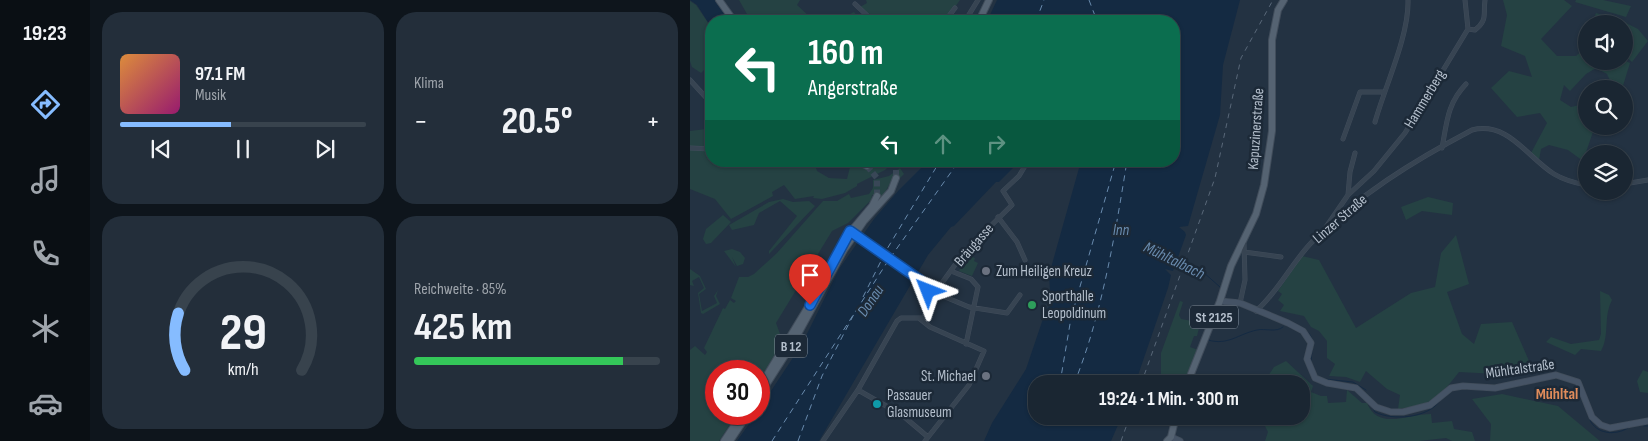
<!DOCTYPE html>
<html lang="de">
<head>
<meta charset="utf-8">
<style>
	:root { --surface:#1a2632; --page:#232e3a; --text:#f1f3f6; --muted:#9fa5ac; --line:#38434d; --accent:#86bcff }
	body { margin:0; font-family:"Sofia Sans Condensed",sans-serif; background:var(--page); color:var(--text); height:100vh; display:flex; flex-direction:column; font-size:19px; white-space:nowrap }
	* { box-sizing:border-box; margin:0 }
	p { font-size:16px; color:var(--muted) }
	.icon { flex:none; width:28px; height:28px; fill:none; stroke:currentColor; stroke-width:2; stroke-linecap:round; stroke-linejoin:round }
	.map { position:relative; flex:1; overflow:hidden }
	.drawer { display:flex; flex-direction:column; gap:12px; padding:12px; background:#0e151c; width:600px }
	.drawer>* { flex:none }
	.top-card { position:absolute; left:15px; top:15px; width:475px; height:152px; border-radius:20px; box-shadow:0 1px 4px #0004,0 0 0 1px var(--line); background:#0b6e4f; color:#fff; overflow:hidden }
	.controls { position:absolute; left:888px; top:15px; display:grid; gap:10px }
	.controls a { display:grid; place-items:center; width:55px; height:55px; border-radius:50%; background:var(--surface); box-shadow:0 1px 4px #0004,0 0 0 1px var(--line); font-size:25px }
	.speed { position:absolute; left:15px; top:360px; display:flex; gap:10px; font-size:25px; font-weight:700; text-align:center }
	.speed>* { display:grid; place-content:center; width:65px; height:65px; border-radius:50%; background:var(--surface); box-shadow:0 1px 4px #0004,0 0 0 1px var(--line); line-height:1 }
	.speed .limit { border:8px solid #d22; background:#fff; color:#111 }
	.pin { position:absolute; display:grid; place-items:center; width:42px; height:42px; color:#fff; margin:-51px -21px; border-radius:50% 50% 50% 0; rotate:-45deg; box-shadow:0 0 5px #0007 }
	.pin .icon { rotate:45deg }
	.me { position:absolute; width:55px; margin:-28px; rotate:315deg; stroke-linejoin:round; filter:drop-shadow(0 0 4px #0008) }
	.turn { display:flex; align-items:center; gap:18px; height:105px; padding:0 20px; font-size:22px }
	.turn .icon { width:65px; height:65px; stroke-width:2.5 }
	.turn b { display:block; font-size:35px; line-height:42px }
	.lanes { display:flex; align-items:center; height:48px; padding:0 20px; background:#0003; justify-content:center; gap:25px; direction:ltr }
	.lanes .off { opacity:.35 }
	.big { font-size:38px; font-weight:700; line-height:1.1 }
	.drawer .widget { flex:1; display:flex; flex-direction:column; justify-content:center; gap:8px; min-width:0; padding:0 18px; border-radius:20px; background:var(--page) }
	.drawer .dial { align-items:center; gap:0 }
	.dial svg { height:130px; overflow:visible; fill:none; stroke:var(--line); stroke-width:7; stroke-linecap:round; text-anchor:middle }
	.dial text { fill:var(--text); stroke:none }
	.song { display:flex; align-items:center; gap:15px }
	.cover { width:60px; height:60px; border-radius:8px; background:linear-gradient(135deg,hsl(30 70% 55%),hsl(320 70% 35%)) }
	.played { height:5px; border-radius:2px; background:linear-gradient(90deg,var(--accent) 45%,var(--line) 45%) }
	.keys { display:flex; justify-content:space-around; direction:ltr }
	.heat { display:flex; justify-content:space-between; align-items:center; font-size:28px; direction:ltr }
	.charge { height:8px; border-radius:4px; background:linear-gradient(90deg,#34c759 85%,var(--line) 0) }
	.drawer .tiles { flex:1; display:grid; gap:12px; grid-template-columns:repeat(2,1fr) }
	.trip { position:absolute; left:338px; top:375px; width:282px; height:50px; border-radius:20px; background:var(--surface); box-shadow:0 1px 4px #0004,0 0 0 1px var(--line); font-weight:700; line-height:50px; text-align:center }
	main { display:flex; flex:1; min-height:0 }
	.dock { display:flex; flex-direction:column; width:90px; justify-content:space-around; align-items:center; background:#0a0f14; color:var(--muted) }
	.dock .icon { width:35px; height:35px }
	.dock .current { color:var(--accent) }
	.dock b { font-size:22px; color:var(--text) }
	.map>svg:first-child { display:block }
</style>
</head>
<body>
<main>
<nav class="dock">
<b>19:23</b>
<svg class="icon current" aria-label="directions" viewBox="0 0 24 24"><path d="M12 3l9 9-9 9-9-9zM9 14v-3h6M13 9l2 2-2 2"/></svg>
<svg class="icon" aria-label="music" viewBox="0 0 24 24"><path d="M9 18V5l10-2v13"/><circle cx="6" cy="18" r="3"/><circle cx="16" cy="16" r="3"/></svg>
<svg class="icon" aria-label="phone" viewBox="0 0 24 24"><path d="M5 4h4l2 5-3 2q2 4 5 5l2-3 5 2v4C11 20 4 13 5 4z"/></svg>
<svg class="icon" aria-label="climate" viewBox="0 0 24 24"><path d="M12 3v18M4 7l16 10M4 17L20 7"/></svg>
<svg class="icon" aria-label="car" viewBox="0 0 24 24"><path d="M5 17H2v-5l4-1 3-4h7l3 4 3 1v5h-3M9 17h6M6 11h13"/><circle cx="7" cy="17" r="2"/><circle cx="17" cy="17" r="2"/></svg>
</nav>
<section class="drawer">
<div class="tiles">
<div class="widget">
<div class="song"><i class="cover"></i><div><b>97.1 FM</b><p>Musik</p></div></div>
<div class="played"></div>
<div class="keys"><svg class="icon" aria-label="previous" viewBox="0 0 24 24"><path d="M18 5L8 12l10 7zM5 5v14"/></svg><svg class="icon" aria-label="pause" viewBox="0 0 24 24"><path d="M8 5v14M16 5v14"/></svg><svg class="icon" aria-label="next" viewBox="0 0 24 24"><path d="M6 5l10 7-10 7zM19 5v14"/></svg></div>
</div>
<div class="widget"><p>Klima</p>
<div class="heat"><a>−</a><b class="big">20.5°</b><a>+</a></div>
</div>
<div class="widget dial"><svg viewBox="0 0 100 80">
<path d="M14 69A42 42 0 1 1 86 69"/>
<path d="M14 69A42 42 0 0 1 10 34" stroke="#86bcff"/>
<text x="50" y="56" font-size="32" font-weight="700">29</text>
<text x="50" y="72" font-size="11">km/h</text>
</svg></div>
<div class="widget"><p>Reichweite · 85%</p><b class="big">425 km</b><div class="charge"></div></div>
</div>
</section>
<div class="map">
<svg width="958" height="441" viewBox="0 0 958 441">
	<rect width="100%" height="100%" fill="#233242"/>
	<path fill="#254243" d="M49,0H110L107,5L120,17H138L148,20L164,12L171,21H61Z
		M176,0H270L255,21H186L187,17L175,12L170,7L177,3Z
		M813,0H874L882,6L851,39L867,56H886L896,47V61L934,60L940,63L932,89H924L917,74L906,68L896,74L880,91L874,85L870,100L881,107L890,105L896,111V126H905L893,161L878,150L859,145L851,149L849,160L841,153L857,123L850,113L827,117L801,88L819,71L842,77L835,56L811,46L817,15Z
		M886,0H913L941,6L936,17L885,2Z
		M0,1L6,5L21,27V73L19,75L14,70L11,73L2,67L0,61Z
		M906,13L935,22L933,24H902Z
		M936,23L948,29L958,41L942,62L934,55Z
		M16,129L21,131V161H108L125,165L127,171L139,178L157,179L160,167L169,166L175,169C183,159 197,161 208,161L203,162L195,170L167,184V186L155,193L132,199L123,198L124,196L105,199L94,185L82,192L83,196L41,219L25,199L0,189V131Z
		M210,168L214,174L209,179L203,178L193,196L182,195L181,200L158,223L142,231L86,323L93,342L69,380V371H26V414H47L29,441H0V350L5,346L15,355L17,352L14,348L33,308L35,309L40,300L44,303L46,301L41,298L49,277H58L64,274L87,253L133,201H147L159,194L161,198L179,194L183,188V180L199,176Z
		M738,197L763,203L762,215L732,211L716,220L711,207Z
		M93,199L103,202L119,201L125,206L79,254V251L107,216L90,201L69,213L64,225L42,230L39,225L79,202Z
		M33,215L41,222L21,243L16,244L13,239L16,229Z
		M766,235L779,284L757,292L772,334L784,344L791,324L822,322L843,370L807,374L769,372C746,401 744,403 708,409L710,395L697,389L676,371L670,382L656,377L639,376L645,364L637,358V341L629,331L621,327L614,316L590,311L594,305L588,300L592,294L588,291L612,256L629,260L666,328L721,293L745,287L751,253Z
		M42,249L50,252L55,258L53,264L47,266L42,257L46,267L34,251Z
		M276,255L285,258L284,261L288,263L282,276L269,271Z
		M0,269L10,276L16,289L9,294L12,311L27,303L24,296L28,290L26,296L30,304L13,314L11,313L8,293L14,288L9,277L2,281L4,286L0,285Z
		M910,291L919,295L922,300C913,317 920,335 911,351L891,349L885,355L856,342L861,337L881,344L909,340L911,334Z
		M490,301L493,302L489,315L491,319L502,321L504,309L520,315L516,327L510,324L507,336H504L500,347L508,350L495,384H490V379L480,376L475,384L478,377L471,374V353Z
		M596,361L623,386L621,392L631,396H637L638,403L656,402L657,390L672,403H677C688,431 718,414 741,414L742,423L762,421L764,429L782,432L785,441H762L756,438L729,441H575L578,432L570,416H611V384H573L584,367Z
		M953,370L958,372V393L950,392L947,381Z
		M812,394L868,406L910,441H800L801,424L782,399Z"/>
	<path fill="#142a42" d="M0,0H26L40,21H21V27L7,5Z
		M307,0H550L533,65L530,115L498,226L489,227L495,232L496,235L483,271L475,269L481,275L478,288L445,384H346V416H432L421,441H294L302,423L336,369L356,310L361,305L359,275L391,161H484V21H297Z
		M238,161H330L309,182H306L264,226L261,227L238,255L129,441H47L66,414H69V409L112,344L149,269L184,219L209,190Z"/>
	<path fill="#233242" d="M172,236L229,275L225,282L168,242Z"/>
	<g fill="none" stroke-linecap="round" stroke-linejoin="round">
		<path stroke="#142a42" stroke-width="1" d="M489,261L513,272L530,287
			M614,329C628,339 621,348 621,361
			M518,340C538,346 548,334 567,330C575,328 586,333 593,327
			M634,379L663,382L676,390
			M776,389L799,390
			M682,407L685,412C703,421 737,418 749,402
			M900,420C906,434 925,436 938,428
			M954,426H958"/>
		<path stroke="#698bae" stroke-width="1" stroke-dasharray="6 5" stroke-linecap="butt" d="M399,0L407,21
			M346,21L354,0
			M379,21H398
			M200,258L269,161
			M173,297L197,249L250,161
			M372,384L371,377L381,318L426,161
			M384,384C412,315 425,235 437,161
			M82,441L198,261
			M108,441L132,376L165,312"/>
		<path stroke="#394757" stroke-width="6" stroke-dasharray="6 3" stroke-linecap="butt" d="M206,161V178
			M177,166L187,178V196"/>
		<g stroke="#414d5b" stroke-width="5">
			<path id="street" d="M775,0L778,29
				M165,4L183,21
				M255,21L265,8
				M275,21L288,0
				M0,80L21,103
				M685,122C695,86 719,36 718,0
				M653,139L670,92H693
				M0,148L21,149
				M752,148C757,122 757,104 776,84
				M934,184L958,180
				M658,195L660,172L665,153
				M308,217L327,242L335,260
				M636,227L658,195L684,171L715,133L778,29L785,30C798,20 793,14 795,0
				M554,252L591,257
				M261,271L281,279L288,287L276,344
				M235,285L242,283L249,287
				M249,287L275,251L322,205L313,191L329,176L338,161
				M248,294L279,307L317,313L330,295
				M550,303L555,280L554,244
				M566,311C588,292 601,264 621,243C666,196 725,160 782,130C818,121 837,157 864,174C874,180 885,183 896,185
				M230,319L240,327L294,351L279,385L235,441
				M168,390L212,415L238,437
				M133,441L168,390L207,321L211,318H233C242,307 241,291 231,281L164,235"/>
		</g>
		<g stroke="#414d5b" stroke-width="7">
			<path id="secondary" d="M530,301L550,303L598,323L613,331L621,343L617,359L625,378L637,383L666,388L686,407L701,412H713L740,405L761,388L773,386L805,388L866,375L888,382L902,417L911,425L920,428L958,421
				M481,437L490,441"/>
		</g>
		<g stroke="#414d5b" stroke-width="8">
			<path id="primary" d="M29,0L44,21
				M289,21L299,0
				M167,161L177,166
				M497,384L530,301L541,266L566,214L574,185L582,131V40L588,10L594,0
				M69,388L127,292L156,237L182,206L187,196
				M69,396L103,343L154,250L174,221L201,191L206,178
				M34,441L52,414
				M40,441L58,414
				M477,441L481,437L486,416"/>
		</g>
		<use href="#street" stroke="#374452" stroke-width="4"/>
		<use href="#secondary" stroke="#455365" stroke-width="5.5"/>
		<use href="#primary" stroke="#556372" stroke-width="6"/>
		<path stroke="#596879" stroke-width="1" stroke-dasharray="5 5" stroke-linecap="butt" d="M451,384L525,178L551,58L583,0
			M431,441L440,416"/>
	</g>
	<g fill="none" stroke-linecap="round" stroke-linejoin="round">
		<g stroke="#114b97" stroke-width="12">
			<path id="route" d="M120,305L160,231L230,280L238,291"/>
		</g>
		<use href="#route" stroke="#1a73e8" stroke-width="9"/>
	</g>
	<g fill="#6b7280" stroke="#1c2937" stroke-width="2">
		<circle cx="296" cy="271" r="5"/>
		<circle cx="296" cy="376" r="5"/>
	</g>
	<circle fill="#2e9e5b" stroke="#1c2937" stroke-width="2" cx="342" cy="305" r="5"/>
	<circle fill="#0f9aa8" stroke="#1c2937" stroke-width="2" cx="187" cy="404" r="5"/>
	<g text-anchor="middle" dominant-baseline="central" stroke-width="5" stroke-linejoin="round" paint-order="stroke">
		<g fill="#1c2937" stroke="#86929f" stroke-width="1">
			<rect x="500" y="305.5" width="48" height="23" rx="4"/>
			<rect x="85" y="334.5" width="32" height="23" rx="4"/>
		</g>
		<g font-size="14" font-weight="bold" fill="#b4bfcc">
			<text x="524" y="317">St 2125</text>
			<text x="101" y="346">B 12</text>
		</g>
		<g font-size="15" fill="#b4bfcc" stroke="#1c2937">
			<text transform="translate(735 99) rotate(-59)">Hammerberg</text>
			<text transform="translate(566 129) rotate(-86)">Kapuzinerstraße</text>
			<text transform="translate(650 219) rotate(-41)">Linzer Straße</text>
			<text transform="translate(284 245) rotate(-49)">Bräugasse</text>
			<text transform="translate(830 369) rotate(-8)">Mühltalstraße</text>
		</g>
		<g font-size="15" fill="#b4bfcc" stroke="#1c2937" text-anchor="start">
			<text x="306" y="271">Zum Heiligen Kreuz</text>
			<text x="352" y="296">Sporthalle<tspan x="352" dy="17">Leopoldinum</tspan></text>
			<text x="286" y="376" text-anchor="end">St. Michael</text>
			<text x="197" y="395">Passauer<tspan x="197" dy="17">Glasmuseum</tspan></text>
		</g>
		<g font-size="16" font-style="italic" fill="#698bae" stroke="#1c2937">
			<text x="431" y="230">Inn</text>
			<text transform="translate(484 261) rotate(26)">Mühltalbach</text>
			<text transform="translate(181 301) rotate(-56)">Donau</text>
		</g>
		<g font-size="16" font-weight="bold" fill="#e08c5b" stroke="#1c2937">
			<text x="867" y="394">Mühltal</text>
		</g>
	</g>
</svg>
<div class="controls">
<a><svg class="icon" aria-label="sound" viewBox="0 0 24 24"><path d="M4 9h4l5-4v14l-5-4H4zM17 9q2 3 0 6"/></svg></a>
<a><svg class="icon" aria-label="search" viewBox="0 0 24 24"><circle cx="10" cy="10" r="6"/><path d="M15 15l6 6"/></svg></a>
<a><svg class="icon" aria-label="layers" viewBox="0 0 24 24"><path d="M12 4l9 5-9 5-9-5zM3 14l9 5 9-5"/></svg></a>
</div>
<div class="speed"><div class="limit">30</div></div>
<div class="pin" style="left:120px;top:305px;background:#d93025"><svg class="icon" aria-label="arrive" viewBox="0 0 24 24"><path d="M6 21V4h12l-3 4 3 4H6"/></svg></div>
<svg class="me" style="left:238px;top:291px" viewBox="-20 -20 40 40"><path d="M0-17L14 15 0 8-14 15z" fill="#1a73e8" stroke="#fff" stroke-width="4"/></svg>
<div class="trip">19:24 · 1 Min. · 300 m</div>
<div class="top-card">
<div class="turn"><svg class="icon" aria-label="left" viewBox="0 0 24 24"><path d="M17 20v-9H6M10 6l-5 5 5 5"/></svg><div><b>160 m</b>Angerstraße</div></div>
<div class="lanes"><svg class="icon" aria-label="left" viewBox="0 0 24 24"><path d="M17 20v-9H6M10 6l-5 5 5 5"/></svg><svg class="icon off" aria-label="ahead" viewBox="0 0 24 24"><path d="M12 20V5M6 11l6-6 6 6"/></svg><svg class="icon off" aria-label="right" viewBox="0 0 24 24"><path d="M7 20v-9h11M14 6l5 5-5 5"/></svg></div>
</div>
</div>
</main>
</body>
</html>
